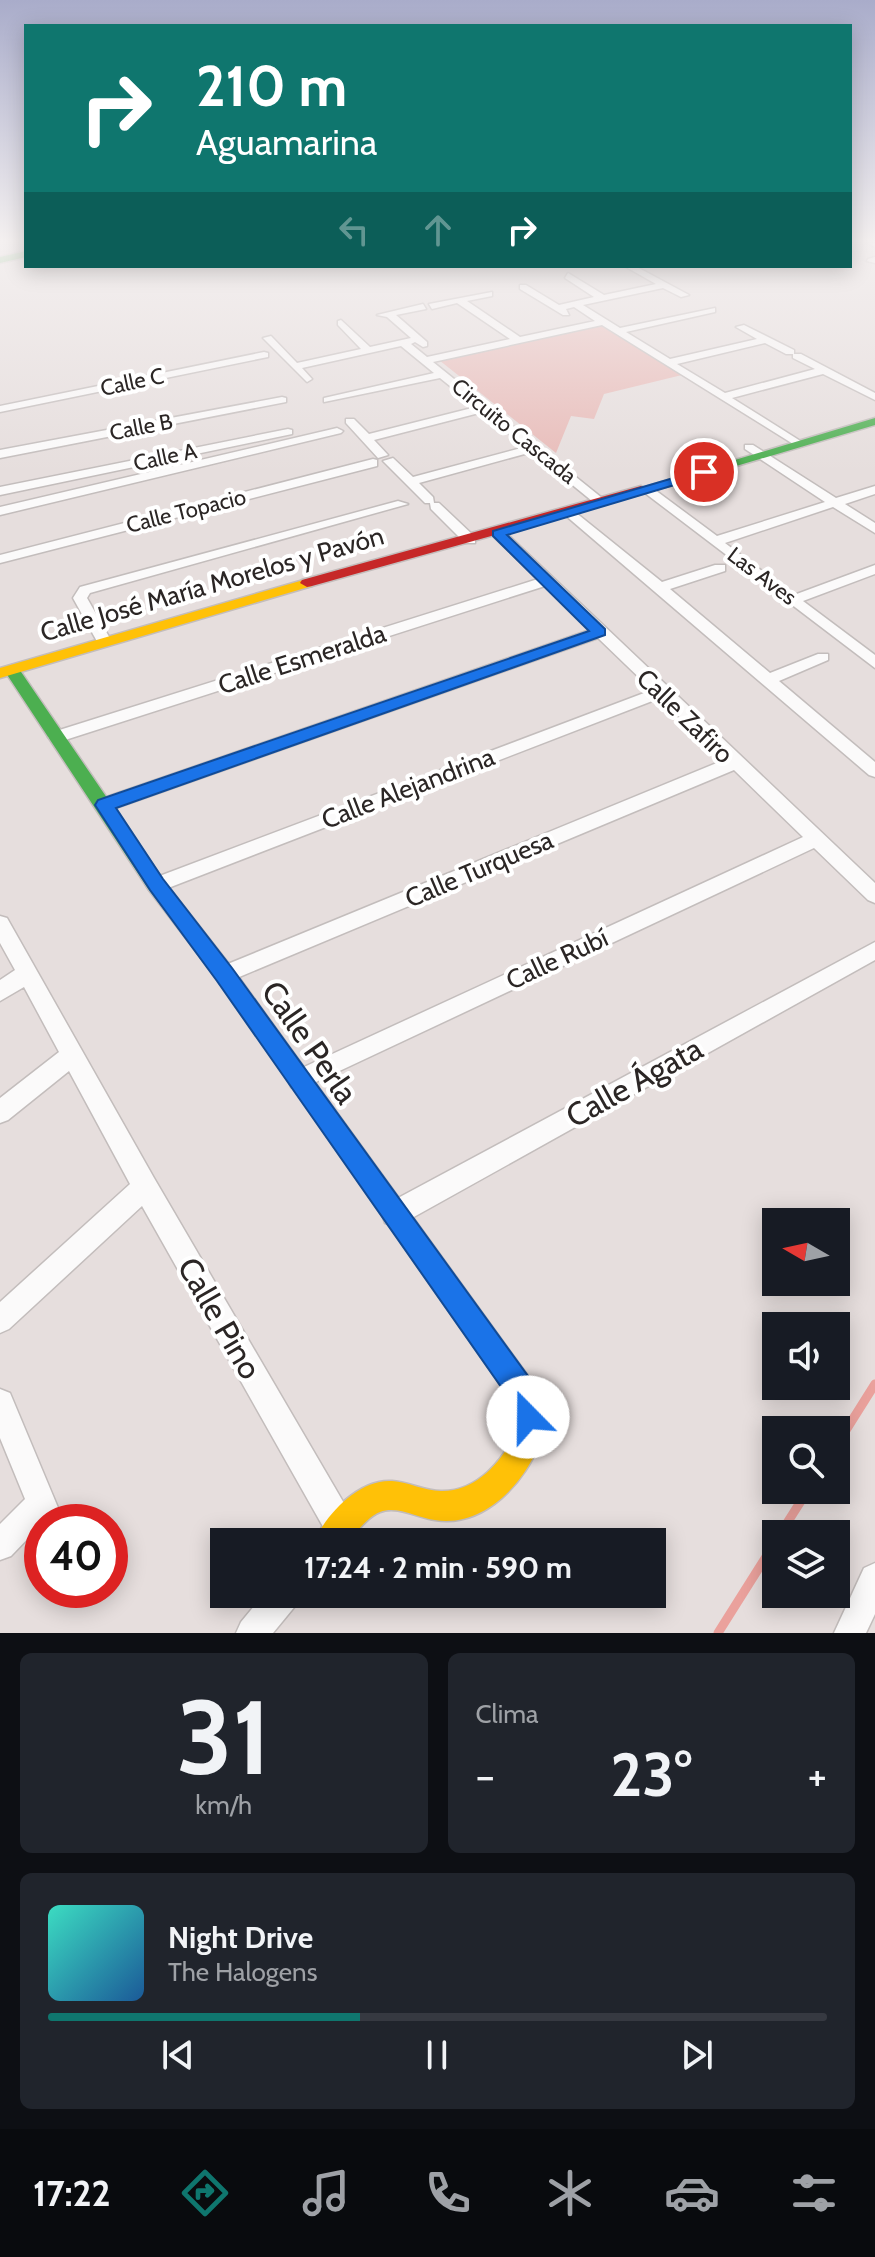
<!DOCTYPE html>
<html lang="es">
<head>
<meta charset="utf-8">
<style>
	:root { --surface:#171b24; --page:#20242c; --text:#f1f3f6; --muted:#9ea1a6; --line:#363941; --accent:#0f766e }
	body { margin:0; font-family:Cabin,sans-serif; background:var(--page); color:var(--text); height:100vh; display:flex; flex-direction:column; font-size:30px; white-space:nowrap }
	* { box-sizing:border-box; margin:0 }
	p { font-size:26px; color:var(--muted) }
	.icon { flex:none; width:44px; height:44px; fill:none; stroke:currentColor; stroke-width:2; stroke-linecap:round; stroke-linejoin:round }
	.map { position:relative; height:1633px; overflow:hidden }
	.sheet { display:flex; flex-direction:column; gap:20px; padding:20px; background:#0d0f14; flex:1 }
	.sheet>* { flex:none }
	.banner { position:absolute; left:24px; top:24px; width:828px; height:244px; border-radius:0px; box-shadow:0 4px 20px #0003; background:#0f766e; color:#fff; overflow:hidden }
	.needle { width:52px; rotate:279deg }
	.fabs { position:absolute; left:762px; top:1208px; display:grid; gap:16px }
	.fabs a { display:grid; place-items:center; width:88px; height:88px; border-radius:0px; background:var(--surface); box-shadow:0 4px 20px #0003; font-size:40px }
	.speed { position:absolute; left:24px; top:1504px; display:flex; gap:16px; font-size:40px; font-weight:700; text-align:center }
	.speed>* { display:grid; place-content:center; width:104px; height:104px; border-radius:50%; background:var(--surface); box-shadow:0 4px 20px #0003; line-height:1 }
	.speed .limit { border:12px solid #d22; background:#fff; color:#111 }
	.pin { position:absolute; display:grid; place-items:center; width:68px; height:68px; color:#fff; margin:-34px; border:4px solid #fff; border-radius:50%; box-shadow:0 2px 8px #0007 }
	.me { position:absolute; width:88px; margin:-44px; rotate:338deg; stroke-linejoin:round; filter:drop-shadow(0 0 6px #0008) }
	.turn { display:flex; align-items:center; gap:28px; height:168px; padding:0 40px; font-size:36px }
	.turn .icon { width:104px; height:104px; stroke-width:2.5 }
	.turn b { display:block; font-size:56px; line-height:68px }
	.lanes { display:flex; align-items:center; height:76px; padding:0 40px; background:#0003; justify-content:center; gap:40px; direction:ltr }
	.lanes .off { opacity:.35 }
	.big { font-size:60px; font-weight:700; line-height:1.1 }
	.sheet .card { flex:1; display:flex; flex-direction:column; justify-content:center; gap:12px; min-width:0; padding:0 28px; border-radius:12px; background:var(--page) }
	.sheet .dial { align-items:center; gap:0 }
	.dial b { font-size:104px; line-height:1 }
	.song { display:flex; align-items:center; gap:24px }
	.cover { width:96px; height:96px; border-radius:12px; background:linear-gradient(135deg,hsl(170 70% 55%),hsl(210 70% 35%)) }
	.played { height:8px; border-radius:4px; background:linear-gradient(90deg,var(--accent) 40%,var(--line) 40%) }
	.keys { display:flex; justify-content:space-around; direction:ltr }
	.heat { display:flex; justify-content:space-between; align-items:center; font-size:44px; direction:ltr }
	.sheet .tiles { flex:1; display:grid; gap:20px; grid-template-columns:1fr 1fr }
	.card:last-child { grid-column:span 2 }
	.trip { position:absolute; left:210px; top:1528px; width:456px; height:80px; border-radius:0px; background:var(--surface); box-shadow:0 4px 20px #0003; font-weight:700; line-height:80px; text-align:center }
	.dock { display:flex; height:128px; justify-content:space-around; align-items:center; background:#090b0e; color:var(--muted) }
	.dock .icon { width:56px; height:56px }
	.dock .selected { color:var(--accent) }
	.dock b { font-size:36px; color:var(--text) }
	.map>svg:first-child { display:block }
</style>
</head>
<body>
<div class="map">
<svg width="875" height="1633" viewBox="0 0 875 1633">
	<rect width="100%" height="100%" fill="#e6dedd"/>
	<path fill="#e8bbb8" d="M600,325L682,375L604,394L594,419L571,416L556,453L439,360Z"/>
	<g fill="none" stroke-linecap="round" stroke-linejoin="round">
		<path stroke="#eaa19c" stroke-width="9" d="M836,1446L875,1384
			M780,1534L808,1490
			M718,1633L776,1541"/>
		<g stroke="#c3bdbc" stroke-width="3">
			<path id="street" d="M867,243H875V247Z
				M875,257V263L867,261L868,259Z
				M635,266L689,295L681,297L663,288L583,305L620,328L715,308V312L626,332L670,359L757,339L736,327L744,325L794,350V354H801L875,393V400L823,374L732,398L802,442V446L798,447L602,325L433,362L607,502L597,505L532,452L419,483L433,497L434,503H439L475,537V543H465L431,509L430,503H425L383,461L393,458L413,477L525,447L483,412L374,440L388,455L378,458L346,423V419H354L369,434L476,407L440,378L324,402V398L434,373L401,346L302,368L312,379L307,382L263,338L271,336L297,363L361,349L338,325V321L341,320L370,347L411,338L387,317L377,315L423,304L426,309L396,315L427,342V346L423,347L415,342L411,344L427,357L510,339L457,303L432,309L429,304L492,292V296L467,301L520,337L595,321L574,307L566,309L569,315H563L520,289V285H526L559,305L594,297L565,278L568,273L604,295L656,284L626,267ZM765,343L786,354H793V358L815,369L725,393L677,364Z
				M264,352L268,353V357L0,412V406Z
				M282,397L286,398V402L0,458V450Z
				M337,428L343,431L341,433L0,515V507Z
				M288,429L292,430V434L0,495V487Z
				M745,445H753L836,498L875,486V494L845,504L875,523V533L833,507L725,543L794,595L875,565V574L803,601L875,655V668L641,490L651,487L717,536L825,502L745,449Z
				M373,459L377,460V466L0,563V555Z
				M398,501L408,504L90,593L87,598L112,642L109,645H99L73,598L80,587Z
				M570,508L662,582L715,565H725V571L670,589L770,673L818,654H828V660L779,681L875,762V777L869,775L565,515L564,512Z
				M498,529L503,530L875,883V903L868,900L814,848L299,1090L291,1087L288,1080L291,1073L803,837L734,770L232,980L225,983L218,980L215,974L218,968L724,760L660,698L163,890H149L146,885L149,880L652,690L598,638L110,810H98L95,805L98,800L590,630L545,586L62,741L56,743L48,737L50,733L538,579L493,536L491,533Z
				M0,916L7,918L154,1178L352,1517L356,1528L352,1539L344,1542L330,1539L142,1206L9,1329L0,1333V1302L130,1184L69,1071L8,1120L0,1123V1098L59,1052L24,987L0,1001V980L15,970L0,943Z
				M875,942V960L403,1223L394,1226L385,1223L382,1214L385,1205Z
				M0,1389L10,1393L64,1522H42V1534L37,1529L11,1556L0,1560V1524L25,1499L0,1438Z
				M875,1563V1614L866,1633H834L864,1568Z
				M264,1594H301L296,1605L273,1633H236L241,1622Z"/>
		</g>
		<g stroke="#c3bdbc" stroke-width="3">
			<path id="fast" d="M26,251V257L0,263V257Z
				M875,418V425L645,493L635,490Z
				M12,665L17,666L163,880L232,968L528,1376C538,1400 547,1424 537,1449L527,1453L517,1449L513,1439L514,1418L506,1393L218,980L149,890L4,670Z"/>
		</g>
		<g stroke="#c3bdbc" stroke-width="3">
			<path id="slow" d="M307,579L312,580V586L0,678V668Z
				M527,1425L537,1429L541,1439C527,1481 485,1528 435,1520C418,1518 397,1505 380,1512C367,1517 357,1532 348,1542H314C326,1514 359,1479 392,1481C409,1482 424,1491 441,1491C477,1492 504,1460 517,1429Z"/>
		</g>
		<g stroke="#c3bdbc" stroke-width="3">
			<path id="jam" d="M641,486L647,490L645,493L312,586L307,587L300,583L302,580Z"/>
		</g>
		<use href="#street" fill="#fbfafa" fill-rule="evenodd"/>
		<use href="#fast" fill="#4caf50" fill-rule="evenodd"/>
		<use href="#slow" fill="#ffc107" fill-rule="evenodd"/>
		<use href="#jam" fill="#c62828" fill-rule="evenodd"/>
	</g>
	<linearGradient id="sky" x2="0" y2="1"><stop stop-color="#a9acca"/><stop offset="0.51" stop-color="#f4f0f0"/><stop offset="1" stop-color="#f4f0f0" stop-opacity="0"/></linearGradient>
	<rect width="875" height="472" fill="url(#sky)"/>
	<path fill="#1a73e8" stroke="#114b97" stroke-width="2" d="M704,469L708,470V475L507,535L605,629V635L116,808L163,879L232,968L528,1376L543,1417L538,1427L528,1431L518,1427L506,1394L217,981L150,890L95,805L98,800L589,631L493,536V531Z"/>
	<g text-anchor="middle" dominant-baseline="central" stroke-width="8" stroke-linejoin="round" paint-order="stroke">
		<g font-size="22" fill="#2b2625" stroke="#fff">
			<text transform="translate(132 382) rotate(-12)">Calle C</text>
			<text transform="translate(141 427) rotate(-11)">Calle B</text>
			<text transform="translate(514 431) rotate(39)">Circuito Cascada</text>
			<text transform="translate(165 457) rotate(-12)">Calle A</text>
			<text transform="translate(186 511) rotate(-14)">Calle Topacio</text>
			<text transform="translate(762 576) rotate(37)">Las Aves</text>
		</g>
		<g font-size="26" fill="#2b2625" stroke="#fff">
			<text transform="translate(212 584) rotate(-16)">Calle José María Morelos y Pavón</text>
			<text transform="translate(302 659) rotate(-18)">Calle Esmeralda</text>
			<text transform="translate(685 716) rotate(44)">Calle Zafiro</text>
			<text transform="translate(408 788) rotate(-21)">Calle Alejandrina</text>
			<text transform="translate(479 869) rotate(-23)">Calle Turquesa</text>
			<text transform="translate(557 959) rotate(-25)">Calle Rubí</text>
		</g>
		<g font-size="32" fill="#2b2625" stroke="#fff">
			<text transform="translate(310 1042) rotate(55)">Calle Perla</text>
			<text transform="translate(634 1082) rotate(-29)">Calle Ágata</text>
			<text transform="translate(220 1318) rotate(60)">Calle Pino</text>
		</g>
	</g>
</svg>
<div class="fabs">
<a><svg class="needle" viewBox="-14 -14 28 28"><path d="M0-13l5 13h-10z" fill="#e53935"/><path d="M0 13l5-13h-10z" fill="#9ea1a6"/></svg></a>
<a><svg class="icon" aria-label="sound" viewBox="0 0 24 24"><path d="M4 9h4l5-4v14l-5-4H4zM17 9q2 3 0 6"/></svg></a>
<a><svg class="icon" aria-label="search" viewBox="0 0 24 24"><circle cx="10" cy="10" r="6"/><path d="M15 15l6 6"/></svg></a>
<a><svg class="icon" aria-label="layers" viewBox="0 0 24 24"><path d="M12 4l9 5-9 5-9-5zM3 14l9 5 9-5"/></svg></a>
</div>
<div class="speed"><div class="limit">40</div></div>
<div class="pin" style="left:704px;top:472px;background:#d93025"><svg class="icon" aria-label="arrive" viewBox="0 0 24 24"><path d="M6 21V4h12l-3 4 3 4H6"/></svg></div>
<svg class="me" style="left:528px;top:1417px" viewBox="-20 -20 40 40"><circle r="19" fill="#fff"/><path d="M0-13L10 11 0 6-10 11z" fill="#1a73e8"/></svg>
<div class="trip">17:24 · 2 min · 590 m</div>
<div class="banner">
<div class="turn"><svg class="icon" aria-label="right" viewBox="0 0 24 24"><path d="M7 20v-9h11M14 6l5 5-5 5"/></svg><div><b>210 m</b>Aguamarina</div></div>
<div class="lanes"><svg class="icon off" aria-label="left" viewBox="0 0 24 24"><path d="M17 20v-9H6M10 6l-5 5 5 5"/></svg><svg class="icon off" aria-label="ahead" viewBox="0 0 24 24"><path d="M12 20V5M6 11l6-6 6 6"/></svg><svg class="icon" aria-label="right" viewBox="0 0 24 24"><path d="M7 20v-9h11M14 6l5 5-5 5"/></svg></div>
</div>
</div>
<section class="sheet">
<div class="tiles">
<div class="card dial"><b>31</b><p>km/h</p></div>
<div class="card"><p>Clima</p>
<div class="heat"><a>−</a><b class="big">23°</b><a>+</a></div>
</div>
<div class="card">
<div class="song"><i class="cover"></i><div><b>Night Drive</b><p>The Halogens</p></div></div>
<div class="played"></div>
<div class="keys"><svg class="icon" aria-label="previous" viewBox="0 0 24 24"><path d="M18 5L8 12l10 7zM5 5v14"/></svg><svg class="icon" aria-label="pause" viewBox="0 0 24 24"><path d="M8 5v14M16 5v14"/></svg><svg class="icon" aria-label="next" viewBox="0 0 24 24"><path d="M6 5l10 7-10 7zM19 5v14"/></svg></div>
</div>
</div>
</section>
<nav class="dock">
<b>17:22</b>
<svg class="icon selected" aria-label="directions" viewBox="0 0 24 24"><path d="M12 3l9 9-9 9-9-9zM9 14v-3h6M13 9l2 2-2 2"/></svg>
<svg class="icon" aria-label="music" viewBox="0 0 24 24"><path d="M9 18V5l10-2v13"/><circle cx="6" cy="18" r="3"/><circle cx="16" cy="16" r="3"/></svg>
<svg class="icon" aria-label="phone" viewBox="0 0 24 24"><path d="M5 4h4l2 5-3 2q2 4 5 5l2-3 5 2v4C11 20 4 13 5 4z"/></svg>
<svg class="icon" aria-label="climate" viewBox="0 0 24 24"><path d="M12 3v18M4 7l16 10M4 17L20 7"/></svg>
<svg class="icon" aria-label="car" viewBox="0 0 24 24"><path d="M5 17H2v-5l4-1 3-4h7l3 4 3 1v5h-3M9 17h6M6 11h13"/><circle cx="7" cy="17" r="2"/><circle cx="17" cy="17" r="2"/></svg>
<svg class="icon" aria-label="filters" viewBox="0 0 24 24"><path d="M4 7h16M4 17h16"/><circle cx="9" cy="7" r="2"/><circle cx="15" cy="17" r="2"/></svg>
</nav>
</body>
</html>
